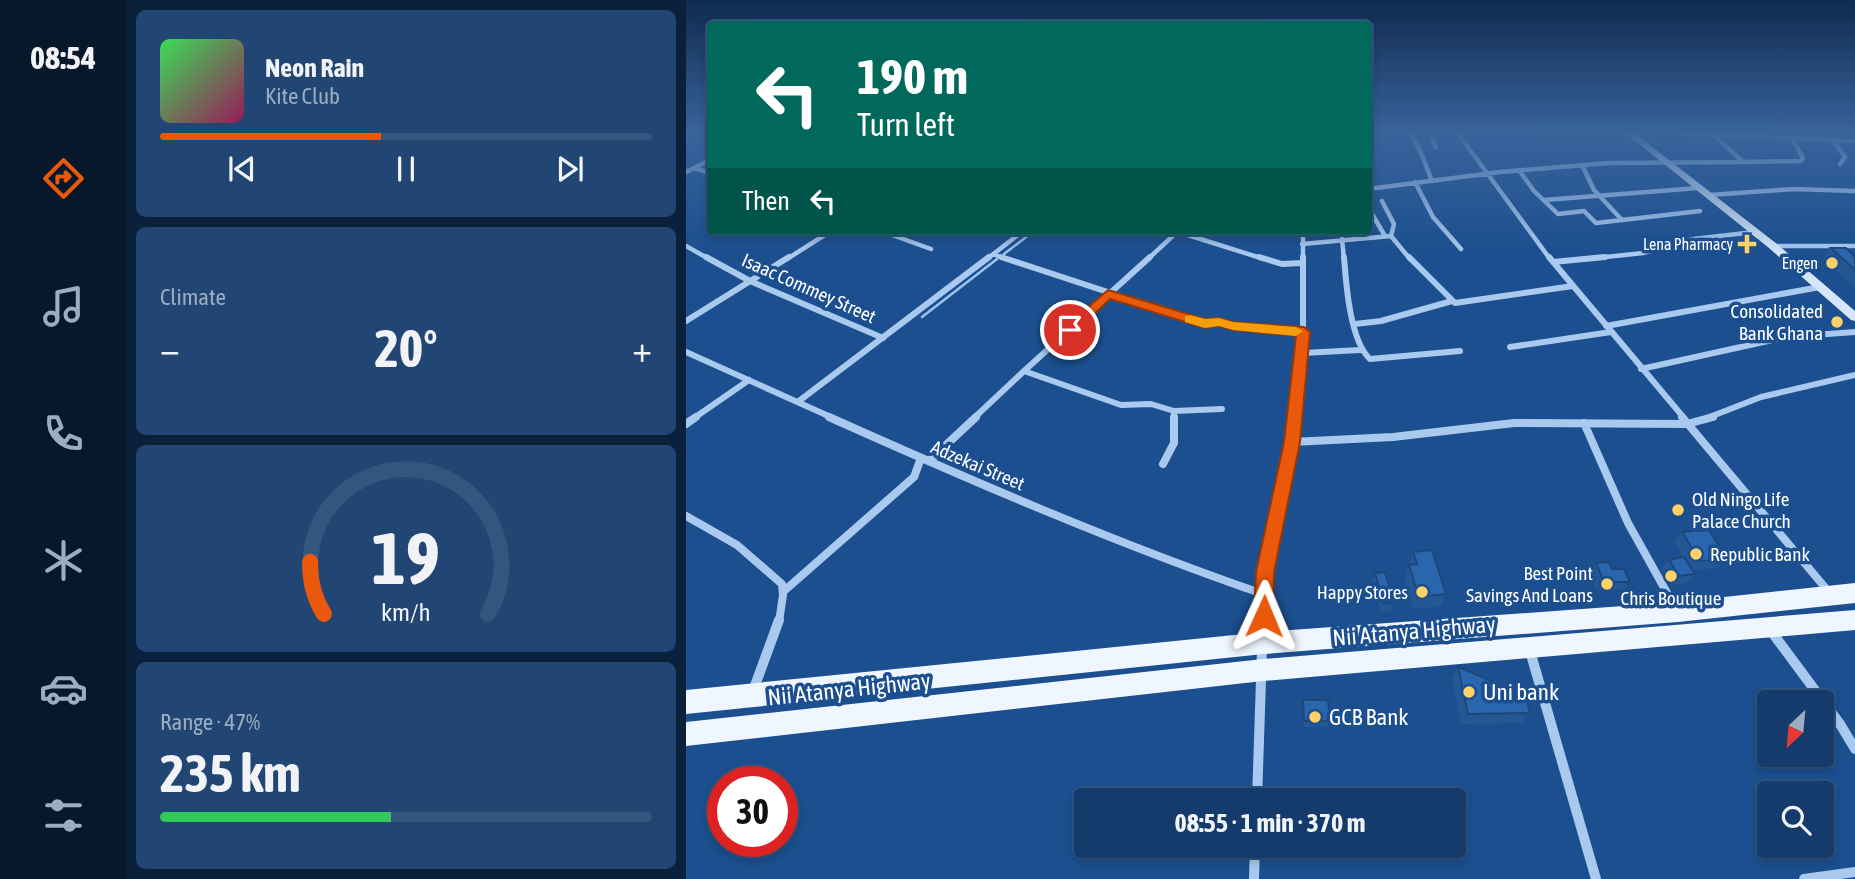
<!DOCTYPE html>
<html lang="en">
<head>
<meta charset="utf-8">
<style>
	:root { --surface:#143b6b; --page:#214673; --text:#f1f3f6; --muted:#9dadc1; --line:#33557e; --accent:#ea580c }
	body { margin:0; font-family:"Asap Condensed",sans-serif; background:var(--page); color:var(--text); height:100vh; display:flex; flex-direction:column; font-size:26px; white-space:nowrap }
	* { box-sizing:border-box; margin:0 }
	p { font-size:23px; color:var(--muted) }
	.icon { flex:none; width:38px; height:38px; fill:none; stroke:currentColor; stroke-width:2; stroke-linecap:round; stroke-linejoin:round }
	.map { position:relative; flex:1; overflow:hidden }
	.drawer { display:flex; flex-direction:column; gap:10px; padding:10px; background:#0b203b; width:560px }
	.drawer>* { flex:none }
	.top-card { position:absolute; left:21px; top:21px; width:665px; height:214px; border-radius:7px; box-shadow:0 4px 10px #0003,0 0 0 2px var(--line); background:#00695c; color:#fff; overflow:hidden }
	.needle { width:46px; rotate:206deg }
	.fabs { position:absolute; left:1071px; top:690px; display:grid; gap:14px }
	.fabs a { display:grid; place-items:center; width:77px; height:77px; border-radius:7px; background:var(--surface); box-shadow:0 4px 10px #0003,0 0 0 2px var(--line); font-size:35px }
	.speed { position:absolute; left:21px; top:766px; display:flex; gap:14px; font-size:35px; font-weight:700; text-align:center }
	.speed>* { display:grid; place-content:center; width:91px; height:91px; border-radius:50%; background:var(--surface); box-shadow:0 4px 10px #0003,0 0 0 2px var(--line); line-height:1 }
	.speed .limit { border:10px solid #d22; background:#fff; color:#111 }
	.pin { position:absolute; display:grid; place-items:center; width:60px; height:60px; color:#fff; margin:-30px; border:4px solid #fff; border-radius:50%; box-shadow:0 2px 7px #0007 }
	.me { position:absolute; width:77px; margin:-38px; rotate:1deg; stroke-linejoin:round; filter:drop-shadow(0 0 5px #0008) }
	.turn { display:flex; align-items:center; gap:24px; height:147px; padding:0 35px; font-size:32px }
	.turn .icon { width:91px; height:91px; stroke-width:2.5 }
	.turn b { display:block; font-size:49px; line-height:60px }
	.then { display:flex; align-items:center; height:66px; padding:0 35px; background:#0003; gap:14px; font-size:26px }
	.big { font-size:52px; font-weight:700; line-height:1.1 }
	.drawer .widget { flex:1; display:flex; flex-direction:column; justify-content:center; gap:10px; min-width:0; padding:0 24px; border-radius:10px; background:var(--page) }
	.drawer .dial { align-items:center; gap:0 }
	.dial svg { height:182px; overflow:visible; fill:none; stroke:var(--line); stroke-width:7; stroke-linecap:round; text-anchor:middle }
	.dial text { fill:var(--text); stroke:none }
	.song { display:flex; align-items:center; gap:21px }
	.cover { width:84px; height:84px; border-radius:10px; background:linear-gradient(135deg,hsl(130 70% 55%),hsl(330 70% 35%)) }
	.played { height:7px; border-radius:4px; background:linear-gradient(90deg,var(--accent) 45%,var(--line) 45%) }
	.keys { display:flex; justify-content:space-around; direction:ltr }
	.heat { display:flex; justify-content:space-between; align-items:center; font-size:38px; direction:ltr }
	.charge { height:10px; border-radius:5px; background:linear-gradient(90deg,#34c759 47%,var(--line) 0) }
	.trip { position:absolute; left:388px; top:788px; width:392px; height:70px; border-radius:7px; background:var(--surface); box-shadow:0 4px 10px #0003,0 0 0 2px var(--line); font-weight:700; line-height:70px; text-align:center }
	main { display:flex; flex:1; min-height:0 }
	.menu { display:flex; flex-direction:column; width:126px; justify-content:space-around; align-items:center; background:#08182b; color:var(--muted) }
	.menu .icon { width:49px; height:49px }
	.menu .active { color:var(--accent) }
	.menu b { font-size:32px; color:var(--text) }
	.map>svg:first-child { display:block }
</style>
</head>
<body>
<main>
<nav class="menu">
<b>08:54</b>
<svg class="icon active" aria-label="directions" viewBox="0 0 24 24"><path d="M12 3l9 9-9 9-9-9zM9 14v-3h6M13 9l2 2-2 2"/></svg>
<svg class="icon" aria-label="music" viewBox="0 0 24 24"><path d="M9 18V5l10-2v13"/><circle cx="6" cy="18" r="3"/><circle cx="16" cy="16" r="3"/></svg>
<svg class="icon" aria-label="phone" viewBox="0 0 24 24"><path d="M5 4h4l2 5-3 2q2 4 5 5l2-3 5 2v4C11 20 4 13 5 4z"/></svg>
<svg class="icon" aria-label="climate" viewBox="0 0 24 24"><path d="M12 3v18M4 7l16 10M4 17L20 7"/></svg>
<svg class="icon" aria-label="car" viewBox="0 0 24 24"><path d="M5 17H2v-5l4-1 3-4h7l3 4 3 1v5h-3M9 17h6M6 11h13"/><circle cx="7" cy="17" r="2"/><circle cx="17" cy="17" r="2"/></svg>
<svg class="icon" aria-label="filters" viewBox="0 0 24 24"><path d="M4 7h16M4 17h16"/><circle cx="9" cy="7" r="2"/><circle cx="15" cy="17" r="2"/></svg>
</nav>
<section class="drawer">
<div class="widget">
<div class="song"><i class="cover"></i><div><b>Neon Rain</b><p>Kite Club</p></div></div>
<div class="played"></div>
<div class="keys"><svg class="icon" aria-label="previous" viewBox="0 0 24 24"><path d="M18 5L8 12l10 7zM5 5v14"/></svg><svg class="icon" aria-label="pause" viewBox="0 0 24 24"><path d="M8 5v14M16 5v14"/></svg><svg class="icon" aria-label="next" viewBox="0 0 24 24"><path d="M6 5l10 7-10 7zM19 5v14"/></svg></div>
</div>
<div class="widget"><p>Climate</p>
<div class="heat"><a>−</a><b class="big">20°</b><a>+</a></div>
</div>
<div class="widget dial"><svg viewBox="0 0 100 80">
<path d="M14 69A42 42 0 1 1 86 69"/>
<path d="M14 69A42 42 0 0 1 8 46" stroke="#ea580c"/>
<text x="50" y="56" font-size="32" font-weight="700">19</text>
<text x="50" y="72" font-size="11">km/h</text>
</svg></div>
<div class="widget"><p>Range · 47%</p><b class="big">235 km</b><div class="charge"></div></div>
</section>
<div class="map">
<svg width="1169" height="879" viewBox="0 0 1169 879">
	<rect width="100%" height="100%" fill="#1b4f8f"/>
	<g fill="none" stroke-linecap="round" stroke-linejoin="round">
		<path stroke="#9cc4f0" stroke-width="2.5" d="M318,254L348,231
			M236,317L311,259"/>
		<path stroke="#a9c9ee" stroke-width="4.5" d="M723,132L733,148L746,181
			M743,132L750,147
			M771,132L864,259
			M967,132L1169,141
			M1148,141L1159,157L1154,164
			M1057,162L1115,161L1117,158L1107,140
			M896,165L908,190L936,220
			M8,168L24,173
			M833,170L848,191L872,214L898,211L910,223L1014,211
			M0,172L24,160
			M729,182L747,217L775,249
			M682,189L814,172L923,163L1057,162L1029,136
			M1023,195L1108,189L1169,191
			M858,200L1012,188
			M696,201L708,224L705,236
			M682,207L699,236
			M195,231L245,249
			M489,231L578,259
			M617,231V259
			M656,239L658,259
			M616,244L705,236L724,259
			M0,246L23,259
			M1087,246H1169
			M307,254L320,259
			M101,259L145,231
			M301,259L337,231
			M462,259L491,232
			M901,259L957,253L1008,239L1068,232"/>
		<path stroke="#a9c9ee" stroke-width="6" d="M20,257L64,281L197,338
			M315,257L519,324L533,322L547,326L618,332
			M573,257L596,264L615,263
			M658,257C660,284 664,341 684,359L774,351
			M723,257L769,303L887,286
			M863,257L998,418
			M867,262L919,257
			M0,321L103,257
			M669,324L695,321L766,301
			M920,326L1134,287
			M824,347L925,332
			M0,352L147,418
			M617,353L674,350
			M955,369L1100,337L1169,332
			M338,371L464,257
			M113,401L303,257
			M488,411V418
			M8,418L63,380
			M288,418L338,371L435,405L465,404L488,411L536,409
			M609,418L617,353V257
			M1021,418L1075,397L1169,375"/>
		<path stroke="#a9c9ee" stroke-width="8" d="M143,417C286,481 429,543 577,594
			M996,417L1142,591
			M898,423L942,523L990,609
			M0,424L10,417
			M606,442L707,437L828,423L1001,424L1027,417
			M243,461L290,417
			M477,464L488,443V417
			M0,516L51,545L96,584L97,595L93,622
			M98,591L228,477L235,458
			M577,622L579,572L609,417"/>
		<path stroke="#a9c9ee" stroke-width="10" d="M1085,631L1154,724L1169,749
			M844,651L910,879
			M67,691L93,620
			M571,800L577,620
			M568,879L569,845
			M1118,879L1169,872"/>
		<path fill="#d6e6fa" fill-rule="evenodd" d="M938,132H947L1091,244L1169,311V321L1165,320L1083,248Z"/>
		<path fill="#f0f6ff" fill-rule="evenodd" d="M1169,583V603L992,622L578,654L0,714V690L578,632L992,602Z
			M1169,610V630L577,681L0,746V722L577,659Z"/>
	</g>
	<path fill="#245895" d="M1145,248L1169,257V288L1137,258Z
		M996,532L1041,559L1032,568L1006,570L1009,574L1000,583L984,585L975,569L983,560L997,557L988,541Z
		M727,552L760,594L754,606L728,609L719,578Z
		M910,563L926,569L944,582L936,590L911,591L903,571Z
		M689,573L708,602L705,611L695,612L686,582Z
		M772,667L844,713L835,723L775,724L766,678Z
		M617,700L644,721L642,727H617Z"/>
	<path fill="#2a66ad" stroke="#1d4779" stroke-width="2" d="M1145,248H1160L1169,257V270Z
		M1023,530L1041,559L1014,561L996,532Z
		M746,550L760,594L733,597L723,565L731,564L727,552Z
		M998,557L1009,574L993,576L983,560Z
		M923,562L926,569H938L944,582H918L910,563Z
		M699,572L708,602L698,604L689,573Z
		M772,667L840,695L844,713L782,714Z
		M617,700H642L644,721H618Z"/>
	<linearGradient id="sky" x2="0" y2="1"><stop stop-color="#0f2b4f"/><stop offset="0.52" stop-color="#39639b"/><stop offset="1" stop-color="#39639b" stop-opacity="0"/></linearGradient>
	<rect width="1169" height="255" fill="url(#sky)"/>
	<path fill="#ea580c" stroke="#983908" stroke-width="2" d="M422,290L519,319L533,318L547,322L618,327L624,332L614,442L588,572L587,616L584,622L578,625L571,622L568,616L570,572L598,442L610,336L547,330L533,326L519,328L424,299L389,333H379V327Z"/>
	<path fill="#f59e0b" d="M504,315L519,319L533,318L547,322L610,327L617,331L610,336L547,330L533,326L519,328L499,322V316Z"/>
	<g fill="#ffd166" stroke="#1b4f8f" stroke-width="2.5">
		<path d="M1057.5 233.5h7v7h7v7h-7v7h-7v-7h-7v-7h7z"/>
		<circle cx="1146" cy="263" r="7"/>
		<circle cx="1151" cy="322" r="7"/>
		<circle cx="992" cy="510" r="7"/>
		<circle cx="1010" cy="554" r="7"/>
		<circle cx="985" cy="576" r="7"/>
		<circle cx="921" cy="584" r="7"/>
		<circle cx="736" cy="592" r="7"/>
		<circle cx="783" cy="692" r="7"/>
		<circle cx="629" cy="717" r="7"/>
	</g>
	<g text-anchor="middle" dominant-baseline="central" stroke-width="7" stroke-linejoin="round" paint-order="stroke">
		<g font-size="16" fill="#fff" stroke="#1b4f8f" text-anchor="end">
			<text x="1047" y="244">Lena Pharmacy</text>
			<text x="1132" y="263">Engen</text>
		</g>
		<g font-size="19" fill="#fff" stroke="#1b4f8f">
			<text transform="translate(123 288) rotate(24)">Isaac Commey Street</text>
			<text transform="translate(292 465) rotate(23)">Adzekai Street</text>
		</g>
		<g font-size="19" fill="#fff" stroke="#1b4f8f" text-anchor="end">
			<text x="1137" y="311">Consolidated<tspan x="1137" dy="22">Bank Ghana</tspan></text>
			<text x="1006" y="499" text-anchor="start">Old Ningo Life<tspan x="1006" dy="22">Palace Church</tspan></text>
			<text x="1024" y="554" text-anchor="start">Republic Bank</text>
			<text x="907" y="573">Best Point<tspan x="907" dy="22">Savings And Loans</tspan></text>
			<text x="722" y="592">Happy Stores</text>
			<text x="985" y="598" text-anchor="middle">Chris Boutique</text>
		</g>
		<g font-size="23" fill="#fff" stroke="#1b4f8f">
			<text transform="translate(728 631) rotate(-5)">Nii Atanya Highway</text>
			<text transform="translate(163 689) rotate(-6)">Nii Atanya Highway</text>
		</g>
		<g font-size="23" fill="#fff" stroke="#1b4f8f" text-anchor="start">
			<text x="797" y="692">Uni bank</text>
			<text x="643" y="717">GCB Bank</text>
		</g>
	</g>
</svg>
<div class="fabs">
<a><svg class="needle" viewBox="-14 -14 28 28"><path d="M0-13l5 13h-10z" fill="#e53935"/><path d="M0 13l5-13h-10z" fill="#9dadc1"/></svg></a>
<a><svg class="icon" aria-label="search" viewBox="0 0 24 24"><circle cx="10" cy="10" r="6"/><path d="M15 15l6 6"/></svg></a>
</div>
<div class="speed"><div class="limit">30</div></div>
<div class="pin" style="left:384px;top:330px;background:#d93025"><svg class="icon" aria-label="arrive" viewBox="0 0 24 24"><path d="M6 21V4h12l-3 4 3 4H6"/></svg></div>
<svg class="me" style="left:578px;top:616px" viewBox="-20 -20 40 40"><path d="M0-17L14 15 0 8-14 15z" fill="#ea580c" stroke="#fff" stroke-width="4"/></svg>
<div class="trip">08:55 · 1 min · 370 m</div>
<div class="top-card">
<div class="turn"><svg class="icon" aria-label="left" viewBox="0 0 24 24"><path d="M17 20v-9H6M10 6l-5 5 5 5"/></svg><div><b>190 m</b>Turn left</div></div>
<div class="then">Then<svg class="icon" aria-label="left" viewBox="0 0 24 24"><path d="M17 20v-9H6M10 6l-5 5 5 5"/></svg></div>
</div>
</div>
</main>
</body>
</html>
